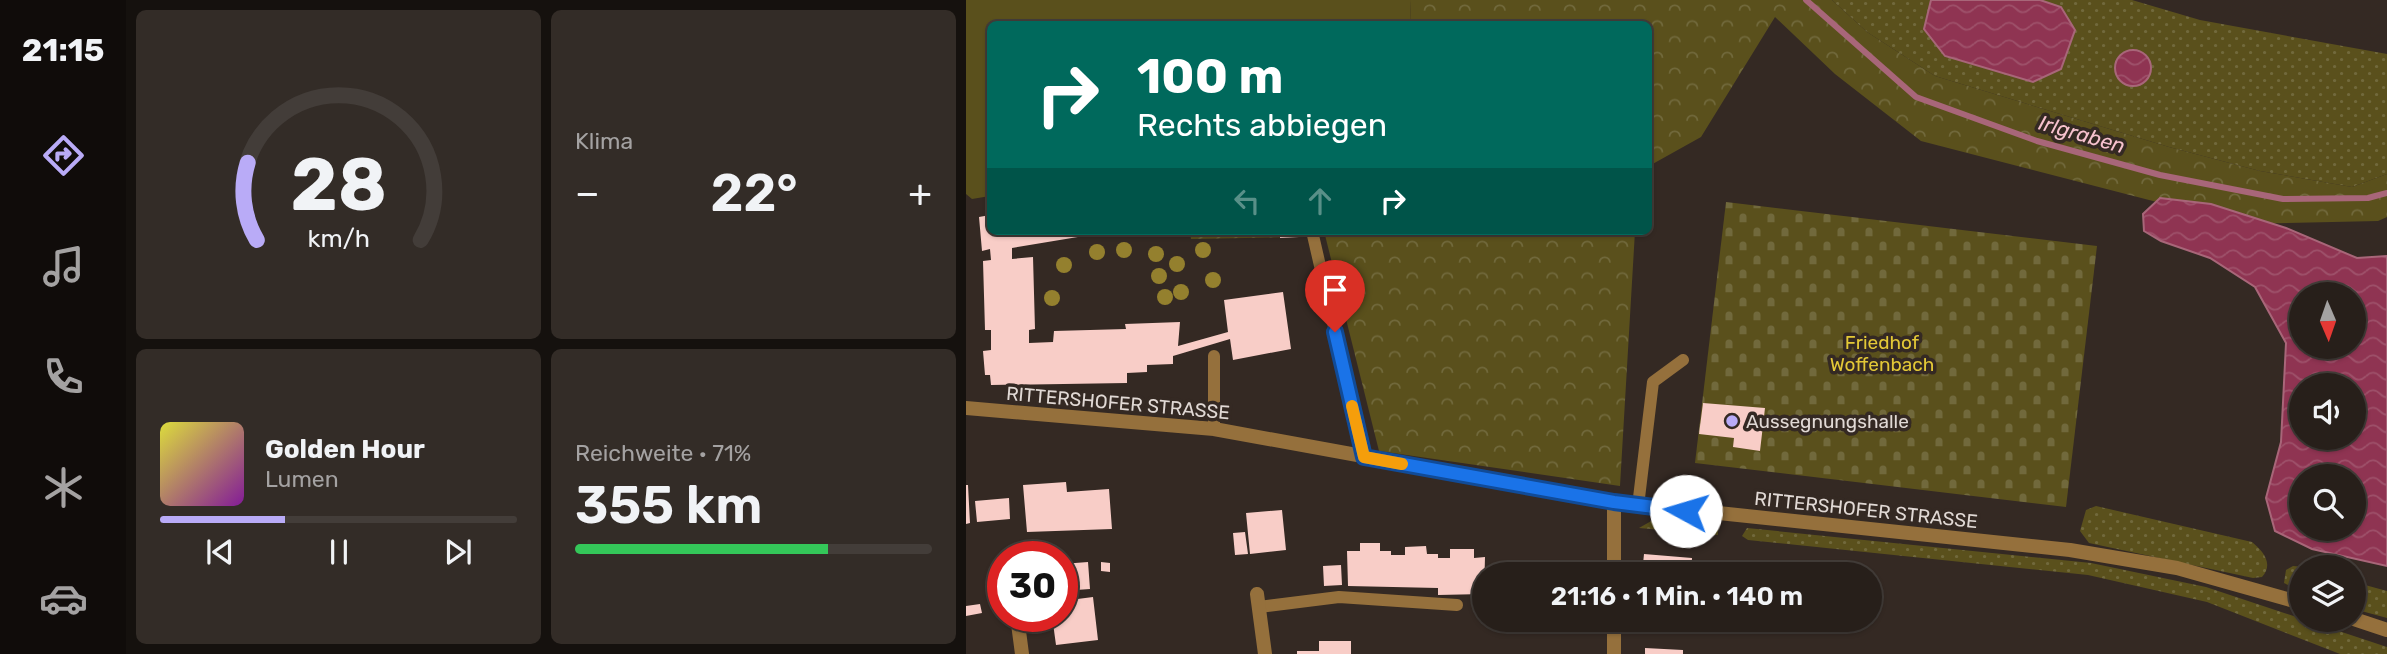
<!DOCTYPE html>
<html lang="de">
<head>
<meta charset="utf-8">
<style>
	:root { --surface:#271f1a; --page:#332c27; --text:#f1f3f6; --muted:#a4a2a2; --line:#433d39; --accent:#b9abf7 }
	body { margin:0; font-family:Rubik,sans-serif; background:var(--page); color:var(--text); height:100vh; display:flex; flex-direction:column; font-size:26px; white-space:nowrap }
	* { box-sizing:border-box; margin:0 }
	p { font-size:23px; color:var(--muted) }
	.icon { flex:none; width:38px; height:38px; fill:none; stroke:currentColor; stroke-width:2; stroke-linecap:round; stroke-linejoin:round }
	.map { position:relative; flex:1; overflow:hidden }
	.details { display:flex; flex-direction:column; gap:10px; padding:10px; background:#15110e; width:840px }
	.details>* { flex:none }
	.hud { position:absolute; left:21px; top:21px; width:665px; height:214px; border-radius:10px; box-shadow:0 2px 5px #0004,0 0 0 2px var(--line); background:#00695c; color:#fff; overflow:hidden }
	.needle { width:46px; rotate:178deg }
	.tools { position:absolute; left:1323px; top:282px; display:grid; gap:14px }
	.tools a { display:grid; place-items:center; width:77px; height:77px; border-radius:50%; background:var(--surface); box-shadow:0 2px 5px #0004,0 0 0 2px var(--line); font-size:35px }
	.speed { position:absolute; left:21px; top:541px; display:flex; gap:14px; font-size:35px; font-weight:700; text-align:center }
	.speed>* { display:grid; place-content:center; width:91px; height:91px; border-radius:50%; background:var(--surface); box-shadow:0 2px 5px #0004,0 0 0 2px var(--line); line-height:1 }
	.speed .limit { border:10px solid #d22; background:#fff; color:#111 }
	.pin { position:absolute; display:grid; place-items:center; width:60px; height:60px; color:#fff; margin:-72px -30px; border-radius:50% 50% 50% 0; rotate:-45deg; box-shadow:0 0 7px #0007 }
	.pin .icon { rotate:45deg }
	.me { position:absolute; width:77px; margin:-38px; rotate:276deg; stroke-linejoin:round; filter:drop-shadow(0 0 5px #0008) }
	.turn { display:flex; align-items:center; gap:24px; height:147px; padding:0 35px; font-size:32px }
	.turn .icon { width:91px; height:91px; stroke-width:2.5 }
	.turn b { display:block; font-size:49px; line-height:60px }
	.lanes { display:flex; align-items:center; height:66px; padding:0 35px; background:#0003; justify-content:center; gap:35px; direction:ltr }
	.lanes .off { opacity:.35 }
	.big { font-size:52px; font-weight:600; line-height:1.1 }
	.details .card { flex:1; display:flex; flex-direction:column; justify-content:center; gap:10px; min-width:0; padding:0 24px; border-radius:10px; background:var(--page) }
	.details .dial { align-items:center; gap:0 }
	.dial svg { height:182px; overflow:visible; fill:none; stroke:var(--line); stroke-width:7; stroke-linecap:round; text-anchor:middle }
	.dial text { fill:var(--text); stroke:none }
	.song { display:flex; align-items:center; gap:21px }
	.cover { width:84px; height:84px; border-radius:10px; background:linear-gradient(135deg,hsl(60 70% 55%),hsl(290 70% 35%)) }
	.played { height:7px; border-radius:4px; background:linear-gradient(90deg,var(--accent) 35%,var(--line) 35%) }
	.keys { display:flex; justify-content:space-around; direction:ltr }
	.heat { display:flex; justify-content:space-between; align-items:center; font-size:38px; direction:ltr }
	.charge { height:10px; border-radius:5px; background:linear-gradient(90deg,#34c759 71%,var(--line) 0) }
	.details .tiles { flex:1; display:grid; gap:10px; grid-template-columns:repeat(2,1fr) }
	.trip { position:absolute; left:506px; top:562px; width:410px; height:70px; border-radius:35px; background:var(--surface); box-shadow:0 2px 5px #0004,0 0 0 2px var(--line); font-weight:600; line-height:70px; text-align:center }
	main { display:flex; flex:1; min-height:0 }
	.tab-bar { display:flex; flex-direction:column; width:126px; justify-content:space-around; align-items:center; background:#100c0a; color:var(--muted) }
	.tab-bar .icon { width:49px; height:49px }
	.tab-bar .current { color:var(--accent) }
	.tab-bar b { font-size:32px; color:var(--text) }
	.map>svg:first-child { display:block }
</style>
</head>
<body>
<main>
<nav class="tab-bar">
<b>21:15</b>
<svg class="icon current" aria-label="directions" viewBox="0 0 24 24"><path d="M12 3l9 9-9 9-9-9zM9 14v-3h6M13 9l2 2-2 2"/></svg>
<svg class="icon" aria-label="music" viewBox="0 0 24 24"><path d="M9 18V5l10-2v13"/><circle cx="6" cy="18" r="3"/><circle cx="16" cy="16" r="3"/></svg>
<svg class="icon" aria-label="phone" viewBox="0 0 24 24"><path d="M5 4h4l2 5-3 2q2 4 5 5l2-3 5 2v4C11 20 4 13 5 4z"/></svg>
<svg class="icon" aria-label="climate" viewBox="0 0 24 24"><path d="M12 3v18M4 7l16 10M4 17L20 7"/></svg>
<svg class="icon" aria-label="car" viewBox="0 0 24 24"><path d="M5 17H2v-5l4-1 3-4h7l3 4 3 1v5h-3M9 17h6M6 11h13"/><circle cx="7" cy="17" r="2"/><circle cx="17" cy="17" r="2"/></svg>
</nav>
<section class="details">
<div class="tiles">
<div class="card dial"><svg viewBox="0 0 100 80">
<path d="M14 69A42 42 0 1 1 86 69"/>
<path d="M14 69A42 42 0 0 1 10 35" stroke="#b9abf7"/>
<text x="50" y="56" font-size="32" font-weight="700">28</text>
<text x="50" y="72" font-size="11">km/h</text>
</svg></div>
<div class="card"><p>Klima</p>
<div class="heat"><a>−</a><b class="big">22°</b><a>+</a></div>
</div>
<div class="card">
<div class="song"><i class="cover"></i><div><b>Golden Hour</b><p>Lumen</p></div></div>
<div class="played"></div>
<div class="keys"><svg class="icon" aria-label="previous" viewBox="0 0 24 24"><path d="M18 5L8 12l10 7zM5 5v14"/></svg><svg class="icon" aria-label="pause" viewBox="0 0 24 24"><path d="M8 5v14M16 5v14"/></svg><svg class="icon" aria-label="next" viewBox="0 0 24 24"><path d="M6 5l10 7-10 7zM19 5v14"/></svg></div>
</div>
<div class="card"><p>Reichweite · 71%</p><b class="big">355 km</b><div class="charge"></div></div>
</div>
</section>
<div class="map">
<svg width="1421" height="654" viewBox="0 0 1421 654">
	<defs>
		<pattern id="grass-dots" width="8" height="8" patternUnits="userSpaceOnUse" patternTransform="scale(1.75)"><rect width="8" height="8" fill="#5a501c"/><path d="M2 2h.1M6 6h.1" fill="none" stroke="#71693c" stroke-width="1.8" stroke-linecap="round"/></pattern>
		<pattern id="forest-crowns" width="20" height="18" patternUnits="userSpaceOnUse" patternTransform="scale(1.75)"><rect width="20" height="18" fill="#5a501c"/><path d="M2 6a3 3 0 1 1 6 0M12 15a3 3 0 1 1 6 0" fill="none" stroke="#71693c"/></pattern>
		<pattern id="cemetery-stones" width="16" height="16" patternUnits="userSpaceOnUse" patternTransform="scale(1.75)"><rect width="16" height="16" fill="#5a501c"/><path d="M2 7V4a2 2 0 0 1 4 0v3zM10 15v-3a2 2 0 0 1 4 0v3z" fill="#71693c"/></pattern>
		<pattern id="garden-furrows" width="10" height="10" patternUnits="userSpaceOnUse" patternTransform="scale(1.75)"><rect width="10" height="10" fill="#5a501c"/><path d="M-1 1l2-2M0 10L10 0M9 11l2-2" fill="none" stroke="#71693c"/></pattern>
		<pattern id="water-waves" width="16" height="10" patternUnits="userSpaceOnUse" patternTransform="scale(1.75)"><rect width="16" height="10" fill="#8f3452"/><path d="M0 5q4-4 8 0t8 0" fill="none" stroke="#9e516a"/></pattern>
	</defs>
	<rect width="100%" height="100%" fill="#342923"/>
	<path fill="url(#grass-dots)" d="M866,0H1166L1234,20L1421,54V174L1386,187L1294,171L1203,147L969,76L901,32Z
		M1130,506L1286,542C1297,551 1308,564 1296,577L1287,578L1123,543L1114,531L1120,510Z
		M699,519L752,524V535L673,528L687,520Z
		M781,528L1125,563L1240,587L1421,647V654H1374L1241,602L1122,575L782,540L776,536Z
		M1327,566L1338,567H1335V592L1318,583L1320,570Z
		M1388,582L1421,591V618L1388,609Z"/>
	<path fill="url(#forest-crowns)" d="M445,0H866L901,32L969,76L1203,147L1294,171L1386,187L1421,174V217L1412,221L1276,224L955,141L869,74L809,17L735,137L683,166L682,24H444Z
		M358,231H669L654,486L413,451Z"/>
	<path fill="url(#cemetery-stones)" d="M760,202L1131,246L1100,507L729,463Z"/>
	<path fill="#5a501c" d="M0,0H445L444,24H24V196L6,199L0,194Z"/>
	<path fill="url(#garden-furrows)" d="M224,231H337L339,237L225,239Z"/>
	<path fill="url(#water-waves)" stroke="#a86679" stroke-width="2" fill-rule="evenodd" d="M965,0H1074L1095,7L1109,30L1095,69L1067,82L979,56L958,29Z
		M1149 68a18 18 0 1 1 36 0a18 18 0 1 1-36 0Z
		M1194,198L1245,204L1320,228L1391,258L1421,256V566L1346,549L1309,531L1300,498L1315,442L1320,343L1289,287L1244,258L1195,241L1178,231L1177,214ZM1335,294H1388V346H1335ZM1335,385H1388V438H1335ZM1335,476H1388V528H1335Z"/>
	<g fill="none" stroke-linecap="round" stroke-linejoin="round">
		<path stroke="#a86679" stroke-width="6" d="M840,0L950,97L1071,141L1194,175L1317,199L1402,198L1421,193"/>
	</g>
	<path fill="#f8cdc7" d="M24,215V231H148L46,248V259L67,257L69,329L63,330V343L87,342L88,331L160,329L159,324L214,322L212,346L262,332L258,300L317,292L325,349L267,360L264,339L207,356V364L181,365V372L161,373V383L25,385L24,375H19L17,351L25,350V330H19L17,261L25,260L24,249L16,251L13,217Z
		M314,231H333V237L314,238Z
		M737,403L799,408L794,451L767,447L768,438L733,434Z
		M100,482L101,492L143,489L146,529L61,532L57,485Z
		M0,485H2L4,523L0,524Z
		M43,498L44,519L11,522L9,501Z
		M316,510L320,550L284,554L280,513Z
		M279,532L282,554L269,555L267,533Z
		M394,543H414V551H425V555H439V547L460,546L461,554H472V558H484V549H508V558L519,557L518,594L472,595V588L382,586L381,551H394Z
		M678,554L726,558L725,574H676Z
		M122,562L124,589L96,591V564Z
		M135,562L144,563V572L135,571Z
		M375,565L376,585L358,586L357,566Z
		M127,597L132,640L90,645L86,616H96V601Z
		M14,604L16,613L0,616V606Z
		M691,620H722L721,625L691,623Z
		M353,641H385V654H331V651H353Z
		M679,648L717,650V654H679Z"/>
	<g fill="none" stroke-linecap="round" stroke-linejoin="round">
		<path stroke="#95703c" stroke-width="12" d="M346,231L398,457
			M248,429V356
			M672,506L687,382L717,360
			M293,607L373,597L491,605"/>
		<path stroke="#95703c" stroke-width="14" d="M0,408L248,429L648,502L1104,550L1211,568L1335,603
			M648,574V502
			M291,594L299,654
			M51,616L56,654
			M1388,619L1421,630
			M648,620V654"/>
	</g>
	<g fill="#94802e">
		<circle cx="158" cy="250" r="8"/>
		<circle cx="237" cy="250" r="8"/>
		<circle cx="131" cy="252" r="8"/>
		<circle cx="190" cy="254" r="8"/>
		<circle cx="211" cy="264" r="8"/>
		<circle cx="98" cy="265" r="8"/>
		<circle cx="193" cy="276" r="8"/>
		<circle cx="247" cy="280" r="8"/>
		<circle cx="215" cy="292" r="8"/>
		<circle cx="199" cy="297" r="8"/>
		<circle cx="86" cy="298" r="8"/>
	</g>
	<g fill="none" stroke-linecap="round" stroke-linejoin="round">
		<g stroke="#114b97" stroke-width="18">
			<path id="route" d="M369,332L398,457L648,502L720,511"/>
		</g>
		<use href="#route" stroke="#1a73e8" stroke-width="12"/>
		<path stroke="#f59e0b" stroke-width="12" d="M386,406L398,457L436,464"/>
	</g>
	<circle fill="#b9abf7" stroke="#342923" stroke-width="2.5" cx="766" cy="421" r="7"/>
	<g text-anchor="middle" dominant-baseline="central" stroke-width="7" stroke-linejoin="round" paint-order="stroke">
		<g font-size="19" fill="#e3c837" stroke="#342923">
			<text x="916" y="342">Friedhof<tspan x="916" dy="22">Woffenbach</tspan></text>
		</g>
		<g font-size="19" fill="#e1d9d5" stroke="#342923">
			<text transform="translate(152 403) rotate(5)">RITTERSHOFER STRASSE</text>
			<text transform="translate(900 510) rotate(6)">RITTERSHOFER STRASSE</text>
		</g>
		<g font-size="19" fill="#e1d9d5" stroke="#342923" text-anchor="start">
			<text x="780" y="421">Aussegnungshalle</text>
		</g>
		<g font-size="21" font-style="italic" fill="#f7c2ce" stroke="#342923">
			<text transform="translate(1116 134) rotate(16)">Irlgraben</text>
		</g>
	</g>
</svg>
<div class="tools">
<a><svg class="needle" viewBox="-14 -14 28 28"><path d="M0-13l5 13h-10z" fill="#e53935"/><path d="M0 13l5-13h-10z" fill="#a4a2a2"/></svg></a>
<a><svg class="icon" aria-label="sound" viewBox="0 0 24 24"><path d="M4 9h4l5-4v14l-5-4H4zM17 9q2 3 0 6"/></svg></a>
<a><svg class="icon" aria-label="search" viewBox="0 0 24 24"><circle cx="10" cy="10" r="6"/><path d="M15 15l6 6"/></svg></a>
<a><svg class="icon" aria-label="layers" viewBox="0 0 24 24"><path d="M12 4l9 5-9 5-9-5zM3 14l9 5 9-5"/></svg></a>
</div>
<div class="speed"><div class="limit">30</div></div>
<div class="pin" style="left:369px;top:332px;background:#d93025"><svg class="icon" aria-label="arrive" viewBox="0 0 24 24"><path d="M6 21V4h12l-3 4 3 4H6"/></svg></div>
<svg class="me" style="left:720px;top:511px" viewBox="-20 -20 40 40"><circle r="19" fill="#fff"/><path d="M0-13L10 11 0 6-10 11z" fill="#1a73e8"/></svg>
<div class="trip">21:16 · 1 Min. · 140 m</div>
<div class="hud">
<div class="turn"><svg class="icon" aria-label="right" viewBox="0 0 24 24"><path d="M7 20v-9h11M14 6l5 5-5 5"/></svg><div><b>100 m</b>Rechts abbiegen</div></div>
<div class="lanes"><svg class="icon off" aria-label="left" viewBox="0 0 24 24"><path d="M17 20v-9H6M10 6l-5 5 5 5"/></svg><svg class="icon off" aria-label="ahead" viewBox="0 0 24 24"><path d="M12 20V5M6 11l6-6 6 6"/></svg><svg class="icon" aria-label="right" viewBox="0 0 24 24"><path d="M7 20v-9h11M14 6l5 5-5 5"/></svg></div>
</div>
</div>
</main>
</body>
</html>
